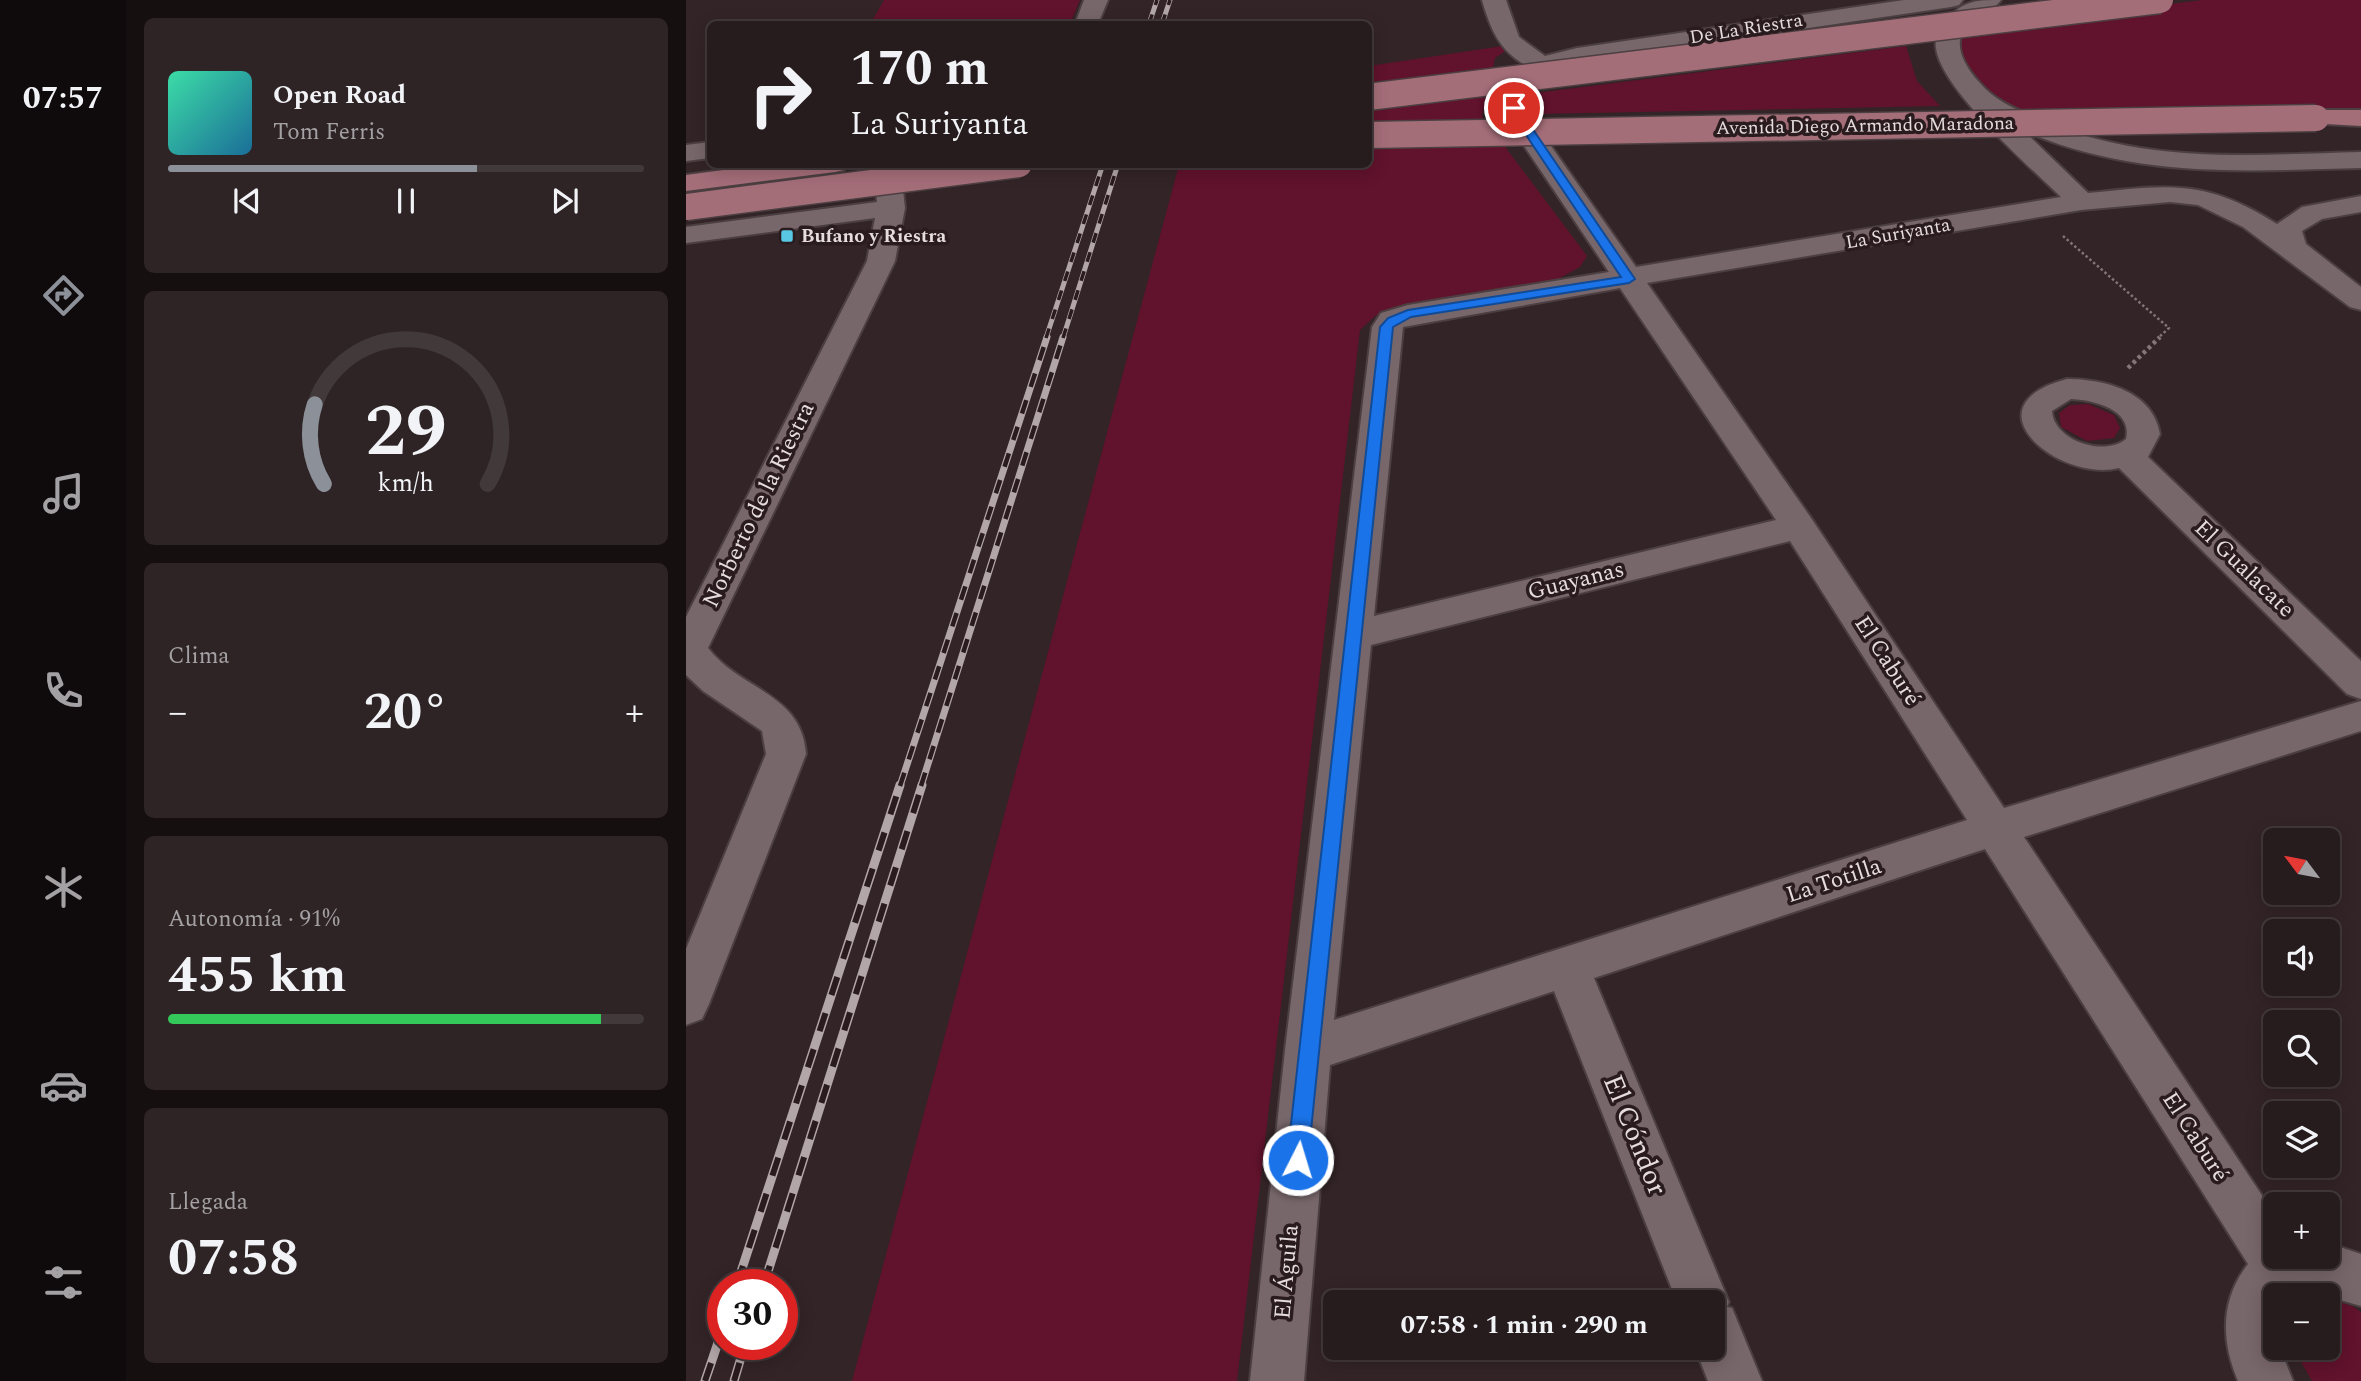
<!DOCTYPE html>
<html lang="es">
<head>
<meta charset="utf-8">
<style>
	:root { --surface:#261b1d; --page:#2e2426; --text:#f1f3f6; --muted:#a4a1a4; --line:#42393b; --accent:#8c9099 }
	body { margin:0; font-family:Spectral,serif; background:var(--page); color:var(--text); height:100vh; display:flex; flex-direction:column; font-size:26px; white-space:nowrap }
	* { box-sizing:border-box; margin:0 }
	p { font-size:23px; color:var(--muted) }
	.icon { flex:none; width:38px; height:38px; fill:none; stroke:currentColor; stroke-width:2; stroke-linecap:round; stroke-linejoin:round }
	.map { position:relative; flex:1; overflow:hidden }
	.side { display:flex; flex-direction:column; gap:18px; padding:18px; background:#150f10; width:560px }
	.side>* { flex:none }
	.top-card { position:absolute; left:21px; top:21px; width:665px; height:147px; border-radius:10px; box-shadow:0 4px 18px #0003,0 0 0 2px var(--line); background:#261b1d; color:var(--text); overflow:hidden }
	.needle { width:46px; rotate:302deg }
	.controls { position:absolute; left:1577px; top:828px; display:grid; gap:14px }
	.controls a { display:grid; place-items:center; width:77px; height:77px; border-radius:10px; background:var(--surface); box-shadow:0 4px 18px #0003,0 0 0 2px var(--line); font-size:35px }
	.speed { position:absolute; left:21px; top:1269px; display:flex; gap:14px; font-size:35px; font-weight:700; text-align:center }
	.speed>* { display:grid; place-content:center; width:91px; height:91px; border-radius:50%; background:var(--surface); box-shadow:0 4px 18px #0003,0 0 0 2px var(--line); line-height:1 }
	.speed .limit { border:10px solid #d22; background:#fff; color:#111 }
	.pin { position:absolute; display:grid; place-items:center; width:60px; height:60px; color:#fff; margin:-30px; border:4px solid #fff; border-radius:50%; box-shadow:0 2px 7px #0007 }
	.me { position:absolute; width:77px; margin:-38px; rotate:5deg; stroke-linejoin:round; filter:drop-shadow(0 0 5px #0008) }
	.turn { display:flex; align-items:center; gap:24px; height:147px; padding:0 28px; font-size:32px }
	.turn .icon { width:91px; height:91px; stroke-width:2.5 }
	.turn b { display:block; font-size:49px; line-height:60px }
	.big { font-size:52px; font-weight:700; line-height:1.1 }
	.side .tile { flex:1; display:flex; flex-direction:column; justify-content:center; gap:10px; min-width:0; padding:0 24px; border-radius:10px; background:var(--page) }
	.side .dial { align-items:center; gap:0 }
	.dial svg { height:182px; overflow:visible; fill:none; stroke:var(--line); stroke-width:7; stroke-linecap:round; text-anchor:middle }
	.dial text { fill:var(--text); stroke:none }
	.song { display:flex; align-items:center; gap:21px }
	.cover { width:84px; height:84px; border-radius:10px; background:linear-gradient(135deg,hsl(160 70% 55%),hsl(200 70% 35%)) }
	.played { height:7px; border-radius:4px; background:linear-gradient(90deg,var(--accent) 65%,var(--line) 65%) }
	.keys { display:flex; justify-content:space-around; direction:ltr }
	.heat { display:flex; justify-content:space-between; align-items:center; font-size:38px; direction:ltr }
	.charge { height:10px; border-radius:5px; background:linear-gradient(90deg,#34c759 91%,var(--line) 0) }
	.trip { position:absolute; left:637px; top:1290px; width:402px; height:70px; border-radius:10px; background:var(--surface); box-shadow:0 4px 18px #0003,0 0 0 2px var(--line); font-weight:700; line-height:70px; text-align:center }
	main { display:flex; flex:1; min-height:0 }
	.tabs { display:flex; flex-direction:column; width:126px; justify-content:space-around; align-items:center; background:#0f0b0c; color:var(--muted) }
	.tabs .icon { width:49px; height:49px }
	.tabs .on { color:var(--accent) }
	.tabs b { font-size:32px; color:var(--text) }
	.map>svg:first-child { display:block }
</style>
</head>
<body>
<main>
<nav class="tabs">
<b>07:57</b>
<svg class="icon on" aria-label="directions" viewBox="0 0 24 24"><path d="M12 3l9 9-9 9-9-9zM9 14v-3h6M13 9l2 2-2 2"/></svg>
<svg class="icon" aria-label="music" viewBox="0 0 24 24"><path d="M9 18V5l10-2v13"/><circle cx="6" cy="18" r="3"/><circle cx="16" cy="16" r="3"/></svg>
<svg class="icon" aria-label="phone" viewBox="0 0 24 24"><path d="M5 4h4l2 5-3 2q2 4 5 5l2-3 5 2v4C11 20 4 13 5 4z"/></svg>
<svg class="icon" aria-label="climate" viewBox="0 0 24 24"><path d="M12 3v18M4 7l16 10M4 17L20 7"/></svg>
<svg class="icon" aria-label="car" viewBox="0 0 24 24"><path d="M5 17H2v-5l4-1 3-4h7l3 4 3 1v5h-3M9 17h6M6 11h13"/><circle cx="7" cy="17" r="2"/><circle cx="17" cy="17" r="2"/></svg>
<svg class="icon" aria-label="filters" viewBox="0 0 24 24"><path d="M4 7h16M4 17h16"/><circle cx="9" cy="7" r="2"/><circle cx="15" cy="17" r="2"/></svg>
</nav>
<section class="side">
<div class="tile">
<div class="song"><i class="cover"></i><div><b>Open Road</b><p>Tom Ferris</p></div></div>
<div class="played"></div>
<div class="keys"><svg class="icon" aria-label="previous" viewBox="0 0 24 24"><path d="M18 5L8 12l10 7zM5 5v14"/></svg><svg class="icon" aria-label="pause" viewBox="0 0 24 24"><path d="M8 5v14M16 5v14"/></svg><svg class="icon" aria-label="next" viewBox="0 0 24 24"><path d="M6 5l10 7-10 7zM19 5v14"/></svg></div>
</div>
<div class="tile dial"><svg viewBox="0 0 100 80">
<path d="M14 69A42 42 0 1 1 86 69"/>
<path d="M14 69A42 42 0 0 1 10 34" stroke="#8c9099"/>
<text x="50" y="56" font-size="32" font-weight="700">29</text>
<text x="50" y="72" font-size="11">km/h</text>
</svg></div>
<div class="tile"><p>Clima</p>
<div class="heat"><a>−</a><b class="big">20°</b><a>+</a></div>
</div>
<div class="tile"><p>Autonomía · 91%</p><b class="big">455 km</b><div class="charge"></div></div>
<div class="tile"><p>Llegada</p><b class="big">07:58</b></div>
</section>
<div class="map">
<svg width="1675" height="1381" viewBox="0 0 1675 1381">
	<rect width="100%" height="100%" fill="#332427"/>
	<path fill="#61122c" d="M198,0H394L384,24H184Z
		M1516,0H1675V108L1336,113C1312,102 1274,77 1273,46C1273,41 1277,34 1278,30Z
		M830,44L809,58L796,116L901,256L894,267L872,279L714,307L689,316L674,330L551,1381H166L493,165L682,164L683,66Z
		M1220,46L1231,81L1254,106L850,114L842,94Z
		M1402,404L1428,415L1434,428L1428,438L1401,441L1375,427L1373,413L1384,405Z
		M1642,1299L1666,1306L1675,1312V1381H1626L1607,1348H1642Z"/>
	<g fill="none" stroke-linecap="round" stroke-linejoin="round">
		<g stroke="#4b3f41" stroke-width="4">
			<path id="minor" d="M398,0H422L412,24H389Z
				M796,0H820L833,37L859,56L891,48L1218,0H1277L1273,5L1265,7L892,62L861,72L838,96L846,119L950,267L1375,197C1344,167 1255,89 1250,48C1248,37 1255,27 1262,19C1277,0 1292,0 1315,0C1304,16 1278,16 1274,40C1272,55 1283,71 1293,82C1309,101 1328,108 1350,118C1458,165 1561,155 1675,152V168C1556,171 1451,179 1338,131L1402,193C1482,185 1519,178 1591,224L1616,207L1675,196V212L1636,219L1616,231L1620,244L1675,287V310L1664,307L1557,227L1512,205L1484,202L1395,210L961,283L1125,518L1318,808L1675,701V731L1338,837L1589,1215V1256H1642V1243L1675,1254V1306L1626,1292L1589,1295V1348H1594L1607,1381H1552C1535,1341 1534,1300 1562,1264L1299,849L908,978L1043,1302L1041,1307L1046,1308L1076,1381H1022L1009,1348H1027V1302H991L868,991L644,1065L618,1381H564L599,1050L686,327L695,313L722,305L923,272L820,119L812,96L839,65C813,50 804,28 796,0ZM934,288L1090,520L688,616L717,327ZM1104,541L1281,820L648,1020L685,645Z
				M24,142V158L0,161V145Z
				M188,164H214L219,208L209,261L22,648C54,690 116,693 120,754L23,1004L16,1019L0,1025V949L80,754L76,731L17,691L0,675V617L181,261L189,218L0,243V227L191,202Z
				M1381,379C1418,379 1467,391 1474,434L1462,457L1675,661V699L1661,694L1433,468C1374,483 1278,406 1381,379ZM1385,399C1407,400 1447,409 1440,439C1418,457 1368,441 1366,411Z"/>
		</g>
		<g stroke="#4b3f41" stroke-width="4">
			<path id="major" d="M1630,110H1675V126L1621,123L1617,118L1621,113Z
				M82,164H162L158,170L149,172L0,191V175Z"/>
		</g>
		<path stroke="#827678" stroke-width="2.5" stroke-dasharray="2.5 2.5" stroke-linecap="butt" d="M1377,236L1483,328L1472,338"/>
		<path stroke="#827678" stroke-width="4.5" stroke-dasharray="3.5 3.5" stroke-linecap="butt" d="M1442,368L1474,337"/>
		<use href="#minor" fill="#78676a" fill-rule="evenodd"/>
		<use href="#major" fill="#a46e79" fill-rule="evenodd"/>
		<g stroke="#b2a6a8" stroke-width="5">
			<path id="rail-far2" d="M463,24L471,0
				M476,24L484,0
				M360,338L417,164
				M377,338L432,164"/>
		</g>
		<g stroke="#b2a6a8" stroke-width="7">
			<path id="rail-far1" d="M214,786L361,337
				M235,786L377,337"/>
		</g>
		<g stroke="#b2a6a8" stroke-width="9">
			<path id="rail" d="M51,1284L214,785
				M78,1284L236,785
				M19,1381L37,1328
				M48,1381L59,1344"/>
		</g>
		<use href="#rail-far2" stroke="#291b1e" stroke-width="3.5" stroke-dasharray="10" stroke-linecap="butt"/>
		<use href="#rail-far1" stroke="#291b1e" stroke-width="4.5" stroke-dasharray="14" stroke-linecap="butt"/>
		<use href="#rail" stroke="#291b1e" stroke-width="6" stroke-dasharray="19" stroke-linecap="butt"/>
		<g stroke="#4b3f41" stroke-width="29" stroke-linecap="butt">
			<path id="major-bridge" d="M682,97L1474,0
				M682,135L1630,118
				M0,207L333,164"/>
		</g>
		<use href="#major-bridge" stroke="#a46e79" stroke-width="26"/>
	</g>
	<path fill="#1a73e8" stroke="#114b97" stroke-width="2" d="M824,106H831L949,279L943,283L725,317L707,327L622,1160L619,1168L612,1170L604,1168L601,1160L694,327L702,318L722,310L935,277L822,108Z"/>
	<rect fill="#58c8e4" stroke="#291b1e" stroke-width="2.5" x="94" y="229" width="14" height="14" rx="3.5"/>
	<g text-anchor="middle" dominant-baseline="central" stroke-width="7" stroke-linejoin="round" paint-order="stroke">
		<g font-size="19" fill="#e6dcdd" stroke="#291b1e">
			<text transform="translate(1060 29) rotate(-9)">De La Riestra</text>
			<text transform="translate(1179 126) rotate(-1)">Avenida Diego Armando Maradona</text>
			<text transform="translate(1212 234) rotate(-10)">La Suriyanta</text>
		</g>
		<g font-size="19" font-weight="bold" fill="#e6dcdd" stroke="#291b1e" text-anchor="start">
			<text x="115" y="236">Bufano y Riestra</text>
		</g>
		<g font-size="23" fill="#e6dcdd" stroke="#291b1e">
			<text transform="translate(73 505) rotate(-64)">Norberto de la Riestra</text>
			<text transform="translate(1558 569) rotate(44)">El Gualacate</text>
			<text transform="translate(890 581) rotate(-14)">Guayanas</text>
			<text transform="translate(1201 661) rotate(57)">El Caburé</text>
			<text transform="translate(1148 881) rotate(-18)">La Totilla</text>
			<text transform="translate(1509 1137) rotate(57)">El Caburé</text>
			<text transform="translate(601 1272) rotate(-85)">El Águila</text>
		</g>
		<g font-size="28" fill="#e6dcdd" stroke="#291b1e">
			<text transform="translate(949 1135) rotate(68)">El Cóndor</text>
		</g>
	</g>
</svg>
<div class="controls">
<a><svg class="needle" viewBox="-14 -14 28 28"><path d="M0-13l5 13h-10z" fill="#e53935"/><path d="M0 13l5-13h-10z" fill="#a4a1a4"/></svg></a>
<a><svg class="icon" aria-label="sound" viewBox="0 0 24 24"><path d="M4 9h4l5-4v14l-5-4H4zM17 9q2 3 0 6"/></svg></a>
<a><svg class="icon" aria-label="search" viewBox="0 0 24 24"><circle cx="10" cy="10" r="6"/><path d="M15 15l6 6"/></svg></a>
<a><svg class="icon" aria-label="layers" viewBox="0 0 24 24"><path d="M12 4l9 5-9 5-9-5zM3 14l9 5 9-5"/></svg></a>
<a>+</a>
<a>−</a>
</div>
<div class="speed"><div class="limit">30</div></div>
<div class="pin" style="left:828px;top:108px;background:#d93025"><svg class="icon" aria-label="arrive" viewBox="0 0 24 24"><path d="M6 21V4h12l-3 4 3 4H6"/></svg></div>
<svg class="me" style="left:612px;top:1160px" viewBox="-20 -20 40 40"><circle r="17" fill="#1a73e8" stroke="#fff" stroke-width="3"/><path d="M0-11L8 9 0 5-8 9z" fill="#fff"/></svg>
<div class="trip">07:58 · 1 min · 290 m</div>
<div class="top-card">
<div class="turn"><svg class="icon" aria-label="right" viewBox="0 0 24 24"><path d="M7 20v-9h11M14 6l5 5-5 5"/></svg><div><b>170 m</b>La Suriyanta</div></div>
</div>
</div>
</main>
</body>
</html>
